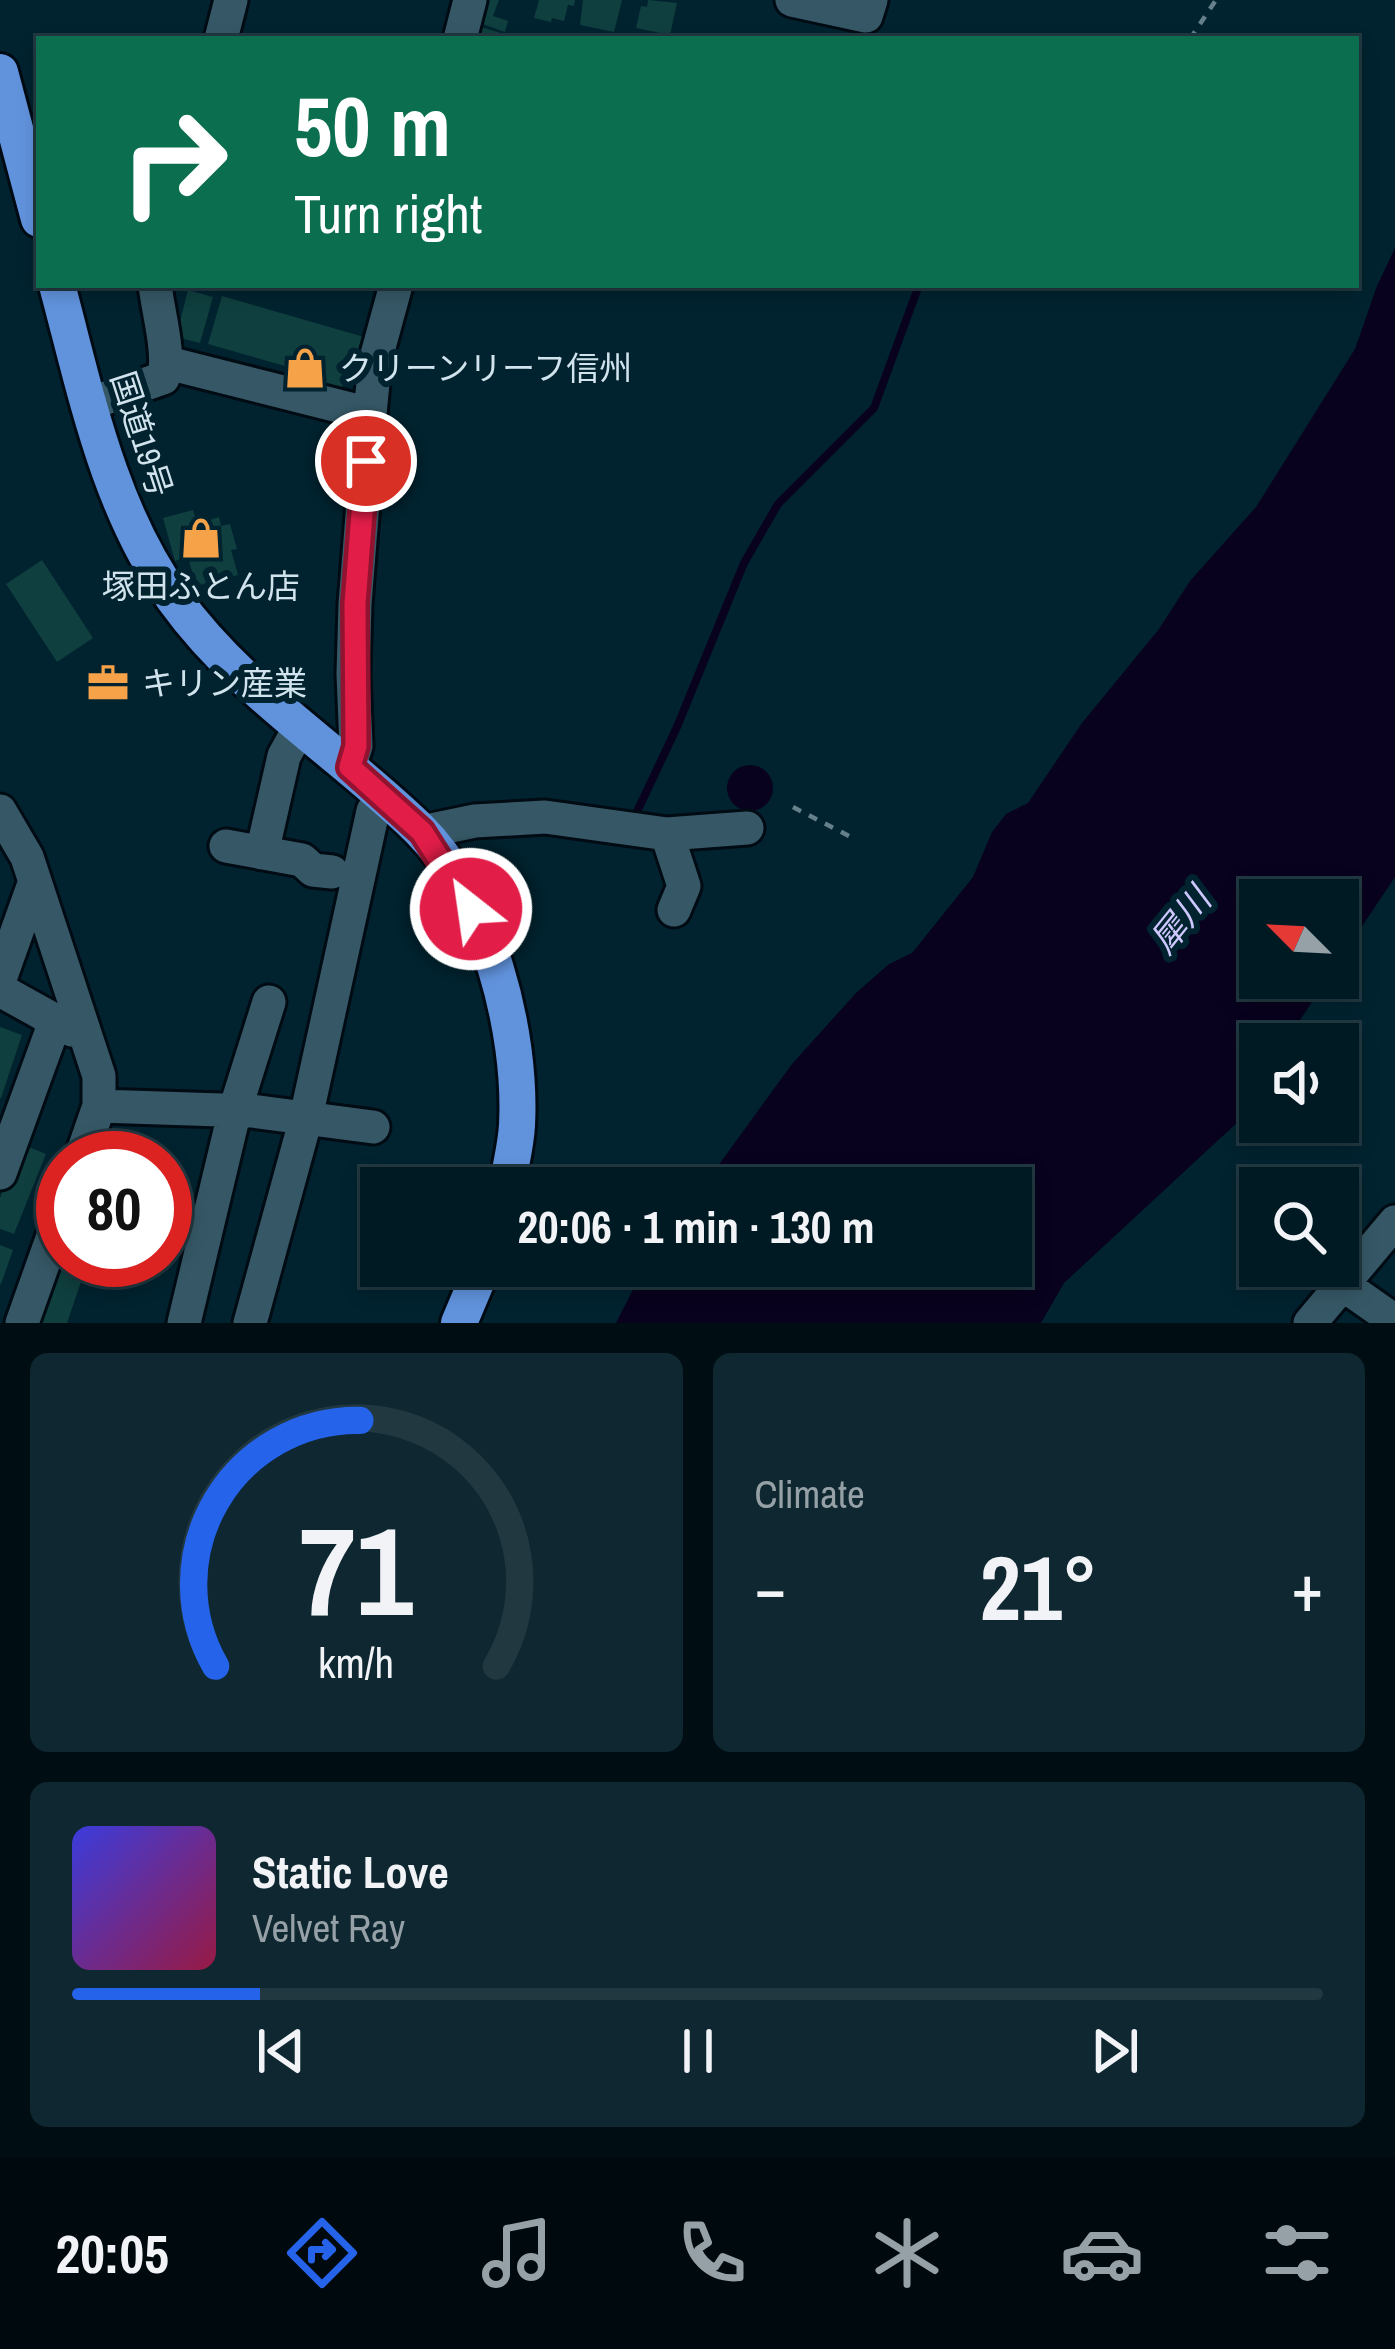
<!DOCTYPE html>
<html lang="en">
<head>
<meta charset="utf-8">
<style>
	:root { --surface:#001a23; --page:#0e2730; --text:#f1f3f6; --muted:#95a1a6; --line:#223841; --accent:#2563eb }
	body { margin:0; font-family:"Archivo Narrow","Noto Sans JP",sans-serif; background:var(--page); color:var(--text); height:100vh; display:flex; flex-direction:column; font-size:45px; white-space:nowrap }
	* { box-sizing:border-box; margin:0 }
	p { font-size:39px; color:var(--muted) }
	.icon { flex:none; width:66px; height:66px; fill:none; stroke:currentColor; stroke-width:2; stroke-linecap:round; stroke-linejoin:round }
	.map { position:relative; height:1323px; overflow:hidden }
	.sheet { display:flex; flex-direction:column; gap:30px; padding:30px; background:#000e13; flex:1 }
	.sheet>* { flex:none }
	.guide { position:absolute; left:36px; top:36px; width:1323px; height:252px; border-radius:0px; box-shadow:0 6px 18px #0003,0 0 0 3px var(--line); background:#0b6e4f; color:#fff; overflow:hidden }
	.needle { width:78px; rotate:294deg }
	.controls { position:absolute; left:1239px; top:879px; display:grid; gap:24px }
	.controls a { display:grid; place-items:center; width:120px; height:120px; border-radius:0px; background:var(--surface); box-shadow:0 6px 18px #0003,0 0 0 3px var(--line); font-size:60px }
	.speed { position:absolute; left:36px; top:1131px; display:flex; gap:24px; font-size:60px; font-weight:700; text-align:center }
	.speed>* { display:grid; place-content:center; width:156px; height:156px; border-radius:50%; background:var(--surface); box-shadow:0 6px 18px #0003,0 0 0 3px var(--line); line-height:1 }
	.speed .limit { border:18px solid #d22; background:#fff; color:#111 }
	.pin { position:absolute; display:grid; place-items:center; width:102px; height:102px; color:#fff; margin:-51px; border:6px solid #fff; border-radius:50%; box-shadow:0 3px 12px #0007 }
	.me { position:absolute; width:132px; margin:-66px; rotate:330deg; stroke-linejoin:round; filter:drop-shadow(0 0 9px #0008) }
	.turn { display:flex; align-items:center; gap:42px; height:252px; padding:0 60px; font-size:54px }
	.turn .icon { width:156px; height:156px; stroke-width:2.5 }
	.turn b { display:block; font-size:84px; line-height:102px }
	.big { font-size:90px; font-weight:700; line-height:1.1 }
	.sheet .card { flex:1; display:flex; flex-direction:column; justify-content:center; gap:18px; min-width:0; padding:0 42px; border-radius:18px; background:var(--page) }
	.sheet .dial { align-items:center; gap:0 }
	.dial svg { height:312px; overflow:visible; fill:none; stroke:var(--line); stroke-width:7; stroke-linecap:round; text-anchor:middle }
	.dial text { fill:var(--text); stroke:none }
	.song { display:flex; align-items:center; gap:36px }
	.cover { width:144px; height:144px; border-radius:18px; background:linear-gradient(135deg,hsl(240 70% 55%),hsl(340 70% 35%)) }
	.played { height:12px; border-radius:6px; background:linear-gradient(90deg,var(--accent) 15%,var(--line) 15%) }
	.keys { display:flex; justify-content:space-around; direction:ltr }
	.heat { display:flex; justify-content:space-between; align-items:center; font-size:66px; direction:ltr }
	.sheet .tiles { flex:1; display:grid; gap:30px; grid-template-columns:1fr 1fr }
	.card:last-child { grid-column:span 2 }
	.trip { position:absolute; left:360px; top:1167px; width:672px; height:120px; border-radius:0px; background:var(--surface); box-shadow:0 6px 18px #0003,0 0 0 3px var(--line); font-weight:700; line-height:120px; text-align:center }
	.dock { display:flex; height:192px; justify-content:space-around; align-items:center; background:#000a0e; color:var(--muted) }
	.dock .icon { width:84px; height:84px }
	.dock .on { color:var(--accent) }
	.dock b { font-size:54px; color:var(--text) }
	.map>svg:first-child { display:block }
</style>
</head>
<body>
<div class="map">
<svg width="1395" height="1323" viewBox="0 0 1395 1323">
	<rect width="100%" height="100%" fill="#00232f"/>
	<path fill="#09021e" d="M1395,248V877L1338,962V900H1260V978H1328L1284,1044H1260V1082L1240,1120L1064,1283L1041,1323H616L645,1266H1011V1188H702L792,1064L856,993L889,964L912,953L941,917L973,877L992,832L1006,814L1028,803L1082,723L1159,629L1190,581L1256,507L1355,349L1377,286Z
		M727 788a23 23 0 1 1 46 0a23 23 0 1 1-46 0Z"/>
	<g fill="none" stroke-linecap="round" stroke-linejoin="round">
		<path stroke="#09021e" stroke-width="8" d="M634,818L677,727L744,563L778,504L874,408L919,285"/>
	</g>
	<path fill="#0f3f3e" d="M479,0H499L493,16L508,21L505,32L471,20Z
		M539,0H575L574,6L568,5L564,21L552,18L551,22L534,18Z
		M583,0H622L614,32L580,25Z
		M648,0L677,3L670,35L636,28L641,6L647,7Z
		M474,25L518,38V39H470Z
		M188,290L213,297L200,343L176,337Z
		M222,296L371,339L363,370L349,366L341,390L289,375L292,368L208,344Z
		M193,510L195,517L202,515L204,522L219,517L221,526L230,524L237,549L231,550L238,575L196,586L188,557L175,561L163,518Z
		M42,560L93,638L57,662L6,584Z
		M121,671H130V698H121Z
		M101,673H116L115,694H101Z
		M0,1027L22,1035L1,1098H0Z
		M21,1144L46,1154L14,1234L0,1229V1198Z
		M0,1245L13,1250L1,1284H0Z
		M62,1260L86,1267L67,1323H40Z"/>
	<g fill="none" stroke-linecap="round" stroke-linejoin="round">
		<g stroke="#000b14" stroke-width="39">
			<path id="minor" d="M792,0L866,16L871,0
				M221,39L231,0
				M460,39L470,0
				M168,363L370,414
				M89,404L163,378C171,356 158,312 155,285
				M349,767L356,746L353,674L355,604L370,414L375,362L396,285
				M0,811L27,857L99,1076V1106L81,1158
				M422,832L475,821L545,817L667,834L747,828
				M667,834L684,886L674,910
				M226,846L302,860L313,870L332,872
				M262,853L284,756L300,727
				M0,979L35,881
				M0,990L72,1030
				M99,1106L252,1111L373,1127
				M0,1173L55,1022
				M1342,1284L1395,1321
				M22,1323L63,1208
				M184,1323L235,1110L269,1002
				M250,1323L305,1122L373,811
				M1310,1323L1395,1222"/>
		</g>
		<g stroke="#000b14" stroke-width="42">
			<path id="highway" d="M0,72L39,219
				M57,285C86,393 108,507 174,599C241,692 338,750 419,829C487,897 522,1031 517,1125C516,1146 510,1167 507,1188
				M459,1323L483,1266"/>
		</g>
		<path stroke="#65808a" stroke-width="4.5" stroke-dasharray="9 9" stroke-linecap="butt" d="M1190,39L1216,0
			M793,807L849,836"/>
		<use href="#minor" stroke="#365866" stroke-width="33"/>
		<use href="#highway" stroke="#6193dd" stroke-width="36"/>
	</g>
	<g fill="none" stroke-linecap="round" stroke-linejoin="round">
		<g stroke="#92132f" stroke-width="30">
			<path id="route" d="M366,461L355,604L356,746L350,767L422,832L471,909"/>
		</g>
		<use href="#route" stroke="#e11d48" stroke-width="21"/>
	</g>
	<defs>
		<g id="shop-bare" transform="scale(3.24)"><path d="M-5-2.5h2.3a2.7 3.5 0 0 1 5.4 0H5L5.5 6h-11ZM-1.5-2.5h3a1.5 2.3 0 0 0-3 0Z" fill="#f6a248" stroke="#00232f" stroke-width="2.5" paint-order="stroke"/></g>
		<g id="office-bare" transform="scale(3.24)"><path d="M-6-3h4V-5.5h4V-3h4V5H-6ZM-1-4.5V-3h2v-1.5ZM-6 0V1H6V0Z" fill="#f6a248" stroke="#00232f" stroke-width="2.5" paint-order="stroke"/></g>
	</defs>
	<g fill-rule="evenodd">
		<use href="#shop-bare" x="305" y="368"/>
		<use href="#shop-bare" x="201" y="538"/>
		<use href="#office-bare" x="108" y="683"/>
	</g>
	<g text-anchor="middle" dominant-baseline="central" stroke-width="12" stroke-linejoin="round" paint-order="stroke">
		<g font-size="33" fill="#d1e3ec" stroke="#00232f" text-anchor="start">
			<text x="339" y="368">クリーンリーフ信州</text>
			<text x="201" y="586" text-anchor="middle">塚田ふとん店</text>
			<text x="142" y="683">キリン産業</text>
		</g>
		<g font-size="33" fill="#d1e3ec" stroke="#00232f">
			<text transform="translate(142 434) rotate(72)">国道19号</text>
		</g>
		<g font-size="36" font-style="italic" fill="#cec7fd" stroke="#00232f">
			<text transform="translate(1180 920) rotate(-51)">犀川</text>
		</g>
	</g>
</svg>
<div class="controls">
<a><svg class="needle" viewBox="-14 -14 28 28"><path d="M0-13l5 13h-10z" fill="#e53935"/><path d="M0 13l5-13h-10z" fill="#95a1a6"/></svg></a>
<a><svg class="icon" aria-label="sound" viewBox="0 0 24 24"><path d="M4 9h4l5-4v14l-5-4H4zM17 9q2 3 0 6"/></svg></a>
<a><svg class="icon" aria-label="search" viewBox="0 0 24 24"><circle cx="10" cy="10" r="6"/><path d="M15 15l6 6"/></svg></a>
</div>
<div class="speed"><div class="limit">80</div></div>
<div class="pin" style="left:366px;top:461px;background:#d93025"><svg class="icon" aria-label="arrive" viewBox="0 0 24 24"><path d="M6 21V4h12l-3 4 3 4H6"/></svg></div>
<svg class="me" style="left:471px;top:909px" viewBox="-20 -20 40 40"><circle r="17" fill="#e11d48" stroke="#fff" stroke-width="3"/><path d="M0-11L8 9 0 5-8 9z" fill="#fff"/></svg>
<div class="trip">20:06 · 1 min · 130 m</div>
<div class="guide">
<div class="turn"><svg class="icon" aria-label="right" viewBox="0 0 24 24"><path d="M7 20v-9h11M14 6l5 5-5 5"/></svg><div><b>50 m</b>Turn right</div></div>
</div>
</div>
<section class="sheet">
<div class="tiles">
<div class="card dial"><svg viewBox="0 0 100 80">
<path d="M14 69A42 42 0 1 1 86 69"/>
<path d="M14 69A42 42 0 0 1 51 6" stroke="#2563eb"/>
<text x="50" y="56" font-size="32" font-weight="700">71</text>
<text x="50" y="72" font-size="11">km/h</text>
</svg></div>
<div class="card"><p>Climate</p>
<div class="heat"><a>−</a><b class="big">21°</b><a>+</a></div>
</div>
<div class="card">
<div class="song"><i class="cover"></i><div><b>Static Love</b><p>Velvet Ray</p></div></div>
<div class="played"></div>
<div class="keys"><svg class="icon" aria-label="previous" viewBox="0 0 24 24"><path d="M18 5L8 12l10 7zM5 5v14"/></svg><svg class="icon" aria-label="pause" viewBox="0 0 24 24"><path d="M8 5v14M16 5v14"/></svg><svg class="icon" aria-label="next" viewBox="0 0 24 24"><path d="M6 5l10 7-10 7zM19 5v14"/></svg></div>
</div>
</div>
</section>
<nav class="dock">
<b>20:05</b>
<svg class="icon on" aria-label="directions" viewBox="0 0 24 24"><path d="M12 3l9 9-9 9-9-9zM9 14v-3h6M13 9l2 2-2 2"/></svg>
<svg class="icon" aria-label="music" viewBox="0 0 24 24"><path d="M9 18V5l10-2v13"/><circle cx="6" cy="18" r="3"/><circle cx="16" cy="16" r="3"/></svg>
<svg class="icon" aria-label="phone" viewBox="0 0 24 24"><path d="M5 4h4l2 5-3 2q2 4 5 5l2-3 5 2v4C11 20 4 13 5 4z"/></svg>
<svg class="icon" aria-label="climate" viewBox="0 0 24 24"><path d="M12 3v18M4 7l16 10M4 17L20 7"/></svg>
<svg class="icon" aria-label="car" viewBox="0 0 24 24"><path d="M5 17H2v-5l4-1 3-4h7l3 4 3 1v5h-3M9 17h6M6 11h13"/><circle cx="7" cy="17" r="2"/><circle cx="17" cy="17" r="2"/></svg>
<svg class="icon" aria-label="filters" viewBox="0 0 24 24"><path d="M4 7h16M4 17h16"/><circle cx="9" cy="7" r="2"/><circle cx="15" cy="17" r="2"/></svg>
</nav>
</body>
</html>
